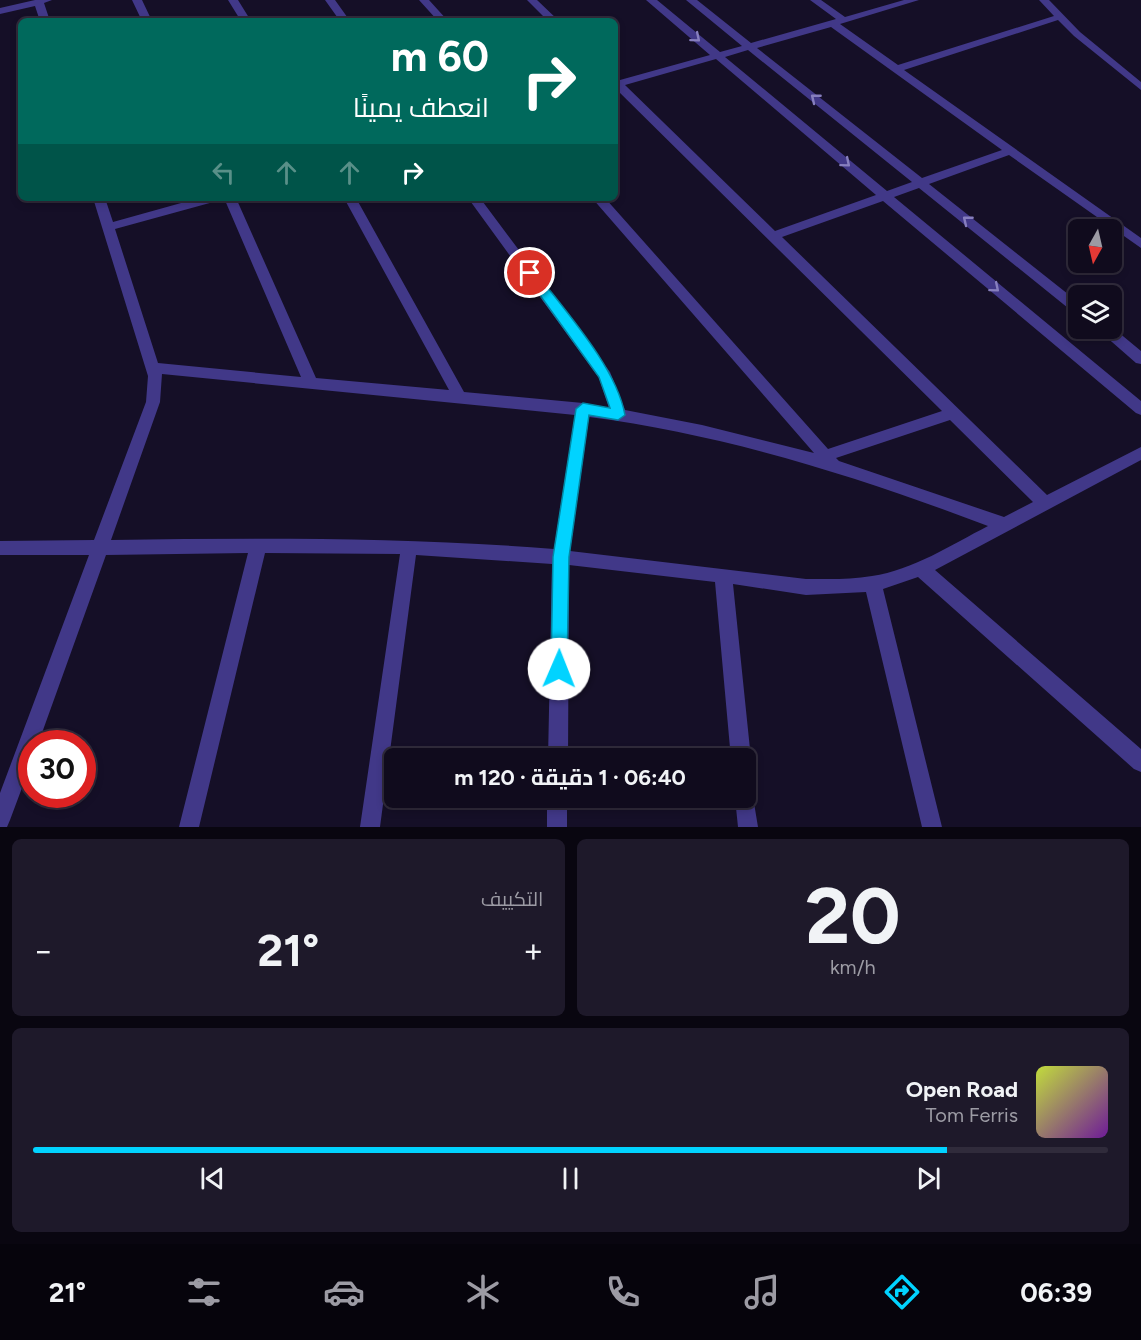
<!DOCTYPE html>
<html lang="ar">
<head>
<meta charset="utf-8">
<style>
	:root { --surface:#100b1d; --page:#1e192a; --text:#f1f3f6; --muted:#9c9ba4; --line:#302b3b; --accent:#01d3ff }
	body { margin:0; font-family:Figtree,Cairo,sans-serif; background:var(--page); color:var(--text); direction:rtl; height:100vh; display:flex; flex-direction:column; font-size:22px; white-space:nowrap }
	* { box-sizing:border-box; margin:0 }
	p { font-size:20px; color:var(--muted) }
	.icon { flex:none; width:33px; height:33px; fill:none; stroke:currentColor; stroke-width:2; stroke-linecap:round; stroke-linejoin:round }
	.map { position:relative; height:827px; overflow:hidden; direction:ltr }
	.details { display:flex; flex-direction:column; gap:12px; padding:12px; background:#090610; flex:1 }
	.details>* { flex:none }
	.guide { position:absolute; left:18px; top:18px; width:600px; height:183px; border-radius:9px; box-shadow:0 3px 9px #0003,0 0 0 2px var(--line); direction:rtl; background:#00695c; color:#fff; overflow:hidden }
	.needle { width:39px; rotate:188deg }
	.fabs { position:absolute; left:1068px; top:219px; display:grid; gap:12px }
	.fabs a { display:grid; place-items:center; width:54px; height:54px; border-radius:9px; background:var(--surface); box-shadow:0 3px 9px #0003,0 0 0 2px var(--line); font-size:30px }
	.speed { position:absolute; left:18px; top:730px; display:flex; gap:12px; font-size:30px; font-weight:700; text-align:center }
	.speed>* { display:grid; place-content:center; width:78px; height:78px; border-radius:50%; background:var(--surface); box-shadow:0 3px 9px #0003,0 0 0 2px var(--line); line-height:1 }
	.speed .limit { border:9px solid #d22; background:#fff; color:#111 }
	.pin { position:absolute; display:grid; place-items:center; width:51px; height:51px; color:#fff; margin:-26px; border:3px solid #fff; border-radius:50%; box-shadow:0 2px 6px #0007 }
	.me { position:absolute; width:66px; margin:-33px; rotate:1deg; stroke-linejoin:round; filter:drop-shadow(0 0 4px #0008) }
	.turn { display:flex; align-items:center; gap:21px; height:126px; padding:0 30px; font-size:27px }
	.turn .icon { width:78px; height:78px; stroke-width:2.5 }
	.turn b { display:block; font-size:42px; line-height:51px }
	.lanes { display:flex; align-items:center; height:57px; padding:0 30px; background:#0003; justify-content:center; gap:30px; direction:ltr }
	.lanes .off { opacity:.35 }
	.big { font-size:45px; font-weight:700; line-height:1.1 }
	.details .widget { flex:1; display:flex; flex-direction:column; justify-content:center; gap:9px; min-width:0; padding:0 21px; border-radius:9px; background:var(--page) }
	.details .dial { align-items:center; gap:0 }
	.dial b { font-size:78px; line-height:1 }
	.song { display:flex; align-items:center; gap:18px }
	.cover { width:72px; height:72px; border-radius:9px; background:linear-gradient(135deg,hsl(70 70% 55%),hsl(280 70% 35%)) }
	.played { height:6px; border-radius:3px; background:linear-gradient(90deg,var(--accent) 85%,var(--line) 85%) }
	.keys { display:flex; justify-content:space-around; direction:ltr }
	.heat { display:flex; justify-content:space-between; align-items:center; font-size:33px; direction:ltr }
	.details .tiles { flex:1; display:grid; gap:12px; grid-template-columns:1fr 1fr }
	.widget:last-child { grid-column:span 2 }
	.trip { position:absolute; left:384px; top:748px; width:372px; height:60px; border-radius:9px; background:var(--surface); box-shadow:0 3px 9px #0003,0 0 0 2px var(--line); font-weight:700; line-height:60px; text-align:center; direction:rtl }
	.dock { display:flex; height:96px; justify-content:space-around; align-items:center; background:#06040c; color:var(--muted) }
	.dock .icon { width:42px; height:42px }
	.dock .current { color:var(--accent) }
	.dock b { font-size:27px; color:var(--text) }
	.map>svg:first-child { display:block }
</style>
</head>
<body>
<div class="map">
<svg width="1141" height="827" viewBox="0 0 1141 827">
	<rect width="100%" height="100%" fill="#150f27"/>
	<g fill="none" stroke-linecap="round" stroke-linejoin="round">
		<path fill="#413888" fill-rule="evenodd" d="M35,0H52L44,3L50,21H40L35,6L0,14V8Z
			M132,0H142L152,21H142Z
			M228,0H238L251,21H241Z
			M325,0H335L350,21H340Z
			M419,0H429L448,21H438Z
			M527,0H537L559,21H548Z
			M646,0H657L720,52L742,46L686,0H697L751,43L836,19L810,0H821L845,17L904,0H919L840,24L898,65L1054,16L1039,0H1049L1080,32L1141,82V90L1074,36L1058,20L904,70L1141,238V248L1009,155L929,184L1078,302V314L1073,312L919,188L894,197L1141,401V415L1136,413L883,201L782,237L1047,495L1141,447V460L935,570L1141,749V772L1134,769L918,577L883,589L942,827H922L866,592L806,595L733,584L751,759L746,767V759H731L715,582L569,565L568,759H548L552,564L416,555L380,827H360L400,554L265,553L199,827H179L248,553L106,555L38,744H32V761L10,820L7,827H0V793L89,555H0V541L94,540L146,402L148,376L93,198H105L113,222L199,198H219L217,201L115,229L158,363L301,377L224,198H236L316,378L449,390L344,198H356L464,392L583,403L609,408L599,378L468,198H480L610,372L625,410L702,425L814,453L592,198H605L828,449L942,411L615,88V78L620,80L710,55ZM831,27L1002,150L922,178L757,48ZM748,50L912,182L887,191L725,57ZM716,59L876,195L775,231L625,85ZM162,374L575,415L554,549C406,537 259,538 111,540L160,402ZM589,417C727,435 859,477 988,526C951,545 913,570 872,576C850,580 828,579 806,579L570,551ZM950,420L1033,502L1004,517L839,461L836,458Z
			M1112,327L1141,351V364L1136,363L1096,328Z
			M746,788L752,791L758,827H738L735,798H746Z
			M547,798H567V827H547Z"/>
	</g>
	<defs><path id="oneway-chevron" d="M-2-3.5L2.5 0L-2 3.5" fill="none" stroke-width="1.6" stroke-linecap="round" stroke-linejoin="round" transform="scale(1.5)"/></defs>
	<g stroke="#877fbe">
		<use href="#oneway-chevron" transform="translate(696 38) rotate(40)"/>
		<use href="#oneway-chevron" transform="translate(815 98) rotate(-141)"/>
		<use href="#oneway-chevron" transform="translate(846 163) rotate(40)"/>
		<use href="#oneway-chevron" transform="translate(967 220) rotate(-141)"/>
		<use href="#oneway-chevron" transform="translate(995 288) rotate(40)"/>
	</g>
	<path fill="#01d3ff" stroke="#0189a6" stroke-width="1.5" d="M530,269L534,270C564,310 616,366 625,415L618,420L589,415L569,557L567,669L565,675L559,677L553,675L551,669L553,557L576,409L583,403L610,408L599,377L524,273Z"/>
</svg>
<div class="fabs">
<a><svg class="needle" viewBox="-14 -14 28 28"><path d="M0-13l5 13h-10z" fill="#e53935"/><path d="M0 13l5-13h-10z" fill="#9c9ba4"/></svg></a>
<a><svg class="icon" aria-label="layers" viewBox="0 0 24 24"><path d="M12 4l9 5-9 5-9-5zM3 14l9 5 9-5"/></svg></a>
</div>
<div class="speed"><div class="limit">30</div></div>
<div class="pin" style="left:530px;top:273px;background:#d93025"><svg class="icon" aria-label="arrive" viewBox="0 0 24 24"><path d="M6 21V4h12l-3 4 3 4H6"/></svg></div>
<svg class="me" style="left:559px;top:669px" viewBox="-20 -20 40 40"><circle r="19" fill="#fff"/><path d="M0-13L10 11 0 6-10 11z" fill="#01d3ff"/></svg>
<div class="trip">06:40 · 1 دقيقة · 120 m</div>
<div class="guide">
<div class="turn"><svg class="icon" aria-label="right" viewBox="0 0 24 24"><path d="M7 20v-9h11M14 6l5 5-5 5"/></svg><div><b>60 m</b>انعطف يمينًا</div></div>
<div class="lanes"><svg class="icon off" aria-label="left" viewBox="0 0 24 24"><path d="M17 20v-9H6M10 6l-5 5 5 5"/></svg><svg class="icon off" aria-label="ahead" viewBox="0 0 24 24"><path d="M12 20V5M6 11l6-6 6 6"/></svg><svg class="icon off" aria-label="ahead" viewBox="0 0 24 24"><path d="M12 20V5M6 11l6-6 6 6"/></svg><svg class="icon" aria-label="right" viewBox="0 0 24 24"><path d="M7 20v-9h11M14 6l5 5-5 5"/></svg></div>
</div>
</div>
<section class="details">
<div class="tiles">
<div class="widget dial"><b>20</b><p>km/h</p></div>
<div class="widget"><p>التكييف</p>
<div class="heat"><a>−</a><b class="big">21°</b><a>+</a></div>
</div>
<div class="widget">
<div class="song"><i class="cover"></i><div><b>Open Road</b><p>Tom Ferris</p></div></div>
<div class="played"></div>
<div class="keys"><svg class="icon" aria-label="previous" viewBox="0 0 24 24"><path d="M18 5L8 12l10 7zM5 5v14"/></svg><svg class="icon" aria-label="pause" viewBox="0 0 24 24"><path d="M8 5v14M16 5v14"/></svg><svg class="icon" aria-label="next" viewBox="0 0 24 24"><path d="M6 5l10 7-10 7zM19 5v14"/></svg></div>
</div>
</div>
</section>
<nav class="dock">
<b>06:39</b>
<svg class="icon current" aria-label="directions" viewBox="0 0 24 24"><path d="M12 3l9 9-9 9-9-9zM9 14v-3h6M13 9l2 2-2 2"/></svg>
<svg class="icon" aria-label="music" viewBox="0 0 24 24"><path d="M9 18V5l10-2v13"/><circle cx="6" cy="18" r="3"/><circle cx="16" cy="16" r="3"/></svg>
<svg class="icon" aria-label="phone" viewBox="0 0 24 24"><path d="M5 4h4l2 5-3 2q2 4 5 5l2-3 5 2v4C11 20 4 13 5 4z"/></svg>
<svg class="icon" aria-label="climate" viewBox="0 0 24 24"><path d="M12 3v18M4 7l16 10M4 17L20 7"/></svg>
<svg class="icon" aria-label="car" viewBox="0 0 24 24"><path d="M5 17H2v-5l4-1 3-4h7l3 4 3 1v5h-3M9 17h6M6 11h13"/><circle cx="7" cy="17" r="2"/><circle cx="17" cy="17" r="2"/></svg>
<svg class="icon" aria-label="filters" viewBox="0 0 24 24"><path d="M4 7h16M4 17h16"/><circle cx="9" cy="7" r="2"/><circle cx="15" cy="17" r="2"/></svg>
<b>21°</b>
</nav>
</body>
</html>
